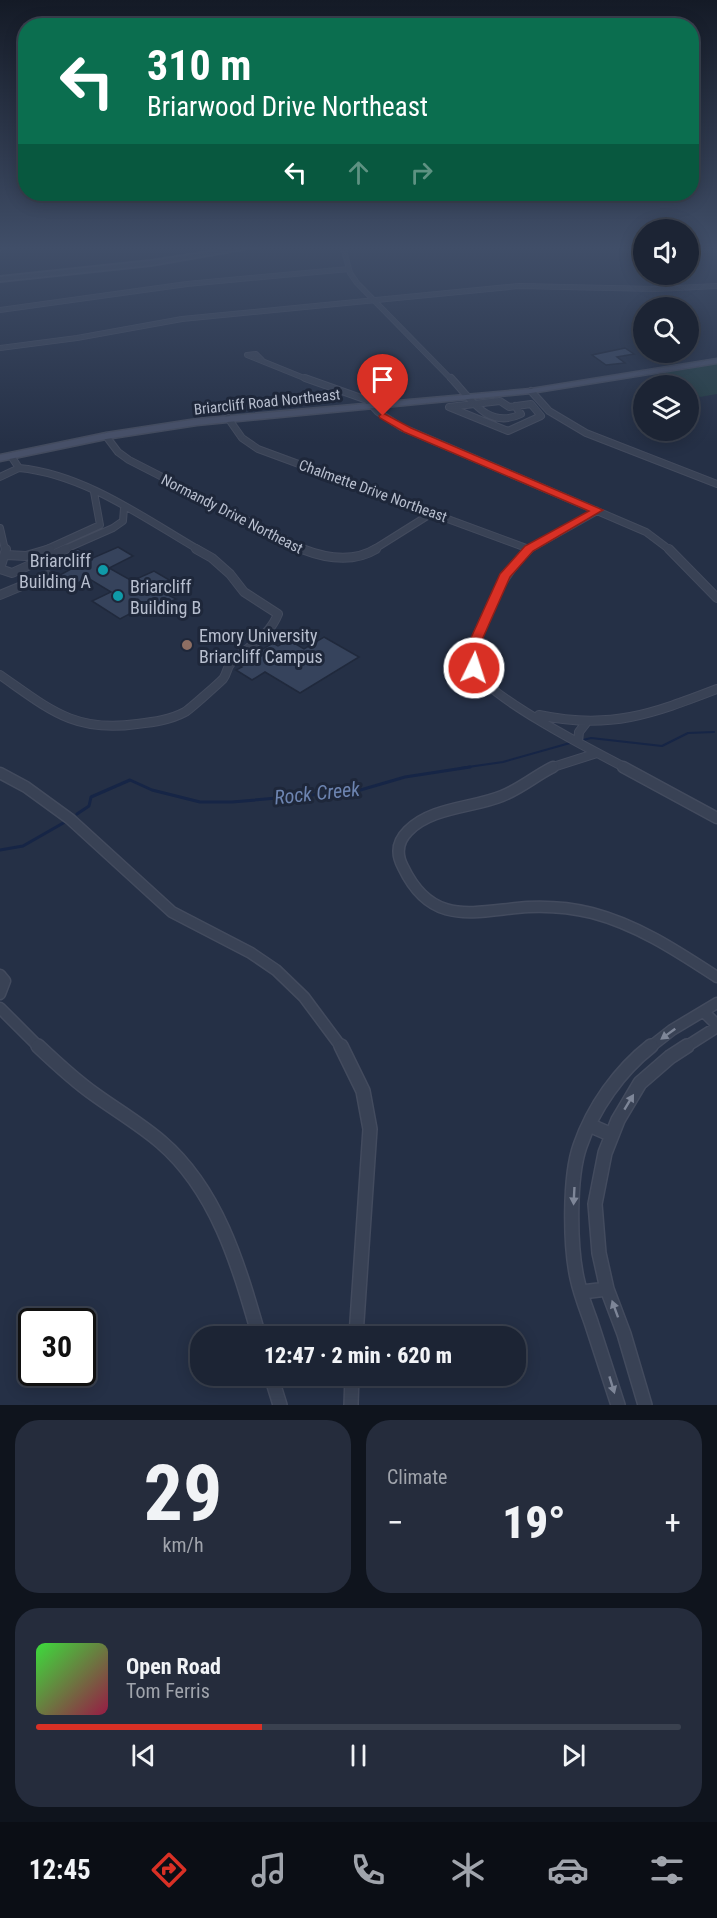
<!DOCTYPE html>
<html lang="en">
<head>
<meta charset="utf-8">
<style>
	:root { --surface:#1c2434; --page:#252c3c; --text:#f1f3f6; --muted:#a0a4ac; --line:#3a414f; --accent:#d93025 }
	body { margin:0; font-family:"Roboto Condensed",sans-serif; background:var(--page); color:var(--text); height:100vh; display:flex; flex-direction:column; font-size:22px; white-space:nowrap }
	* { box-sizing:border-box; margin:0 }
	p { font-size:20px; color:var(--muted) }
	.icon { flex:none; width:33px; height:33px; fill:none; stroke:currentColor; stroke-width:2; stroke-linecap:round; stroke-linejoin:round }
	.map { position:relative; height:1405px; overflow:hidden }
	.panel { display:flex; flex-direction:column; gap:15px; padding:15px; background:#0f141d; flex:1 }
	.panel>* { flex:none }
	.hud { position:absolute; left:18px; top:18px; width:681px; height:183px; border-radius:24px; box-shadow:0 3px 15px #0003,0 0 0 2px var(--line); background:#0b6e4f; color:#fff; overflow:hidden }
	.controls { position:absolute; left:633px; top:219px; display:grid; gap:12px }
	.controls a { display:grid; place-items:center; width:66px; height:66px; border-radius:50%; background:var(--surface); box-shadow:0 3px 15px #0003,0 0 0 2px var(--line); font-size:30px }
	.speed { position:absolute; left:18px; top:1308px; display:flex; gap:12px; font-size:30px; font-weight:700; text-align:center }
	.speed>* { display:grid; place-content:center; width:78px; height:78px; border-radius:50%; background:var(--surface); box-shadow:0 3px 15px #0003,0 0 0 2px var(--line); line-height:1 }
	.speed .limit { border:3px solid #111; border-radius:9px; background:#fff; color:#111 }
	.pin { position:absolute; display:grid; place-items:center; width:51px; height:51px; color:#fff; margin:-62px -26px; border-radius:50% 50% 50% 0; rotate:-45deg; box-shadow:0 0 6px #0007 }
	.pin .icon { rotate:45deg }
	.me { position:absolute; width:66px; margin:-33px; rotate:4deg; stroke-linejoin:round; filter:drop-shadow(0 0 4px #0008) }
	.turn { display:flex; align-items:center; gap:21px; height:126px; padding:0 30px; font-size:27px }
	.turn .icon { width:78px; height:78px; stroke-width:2.5 }
	.turn b { display:block; font-size:42px; line-height:51px }
	.lanes { display:flex; align-items:center; height:57px; padding:0 30px; background:#0003; justify-content:center; gap:30px; direction:ltr }
	.lanes .off { opacity:.35 }
	.big { font-size:45px; font-weight:800; line-height:1.1 }
	.panel .widget { flex:1; display:flex; flex-direction:column; justify-content:center; gap:9px; min-width:0; padding:0 21px; border-radius:24px; background:var(--page) }
	.panel .dial { align-items:center; gap:0 }
	.dial b { font-size:78px; line-height:1 }
	.song { display:flex; align-items:center; gap:18px }
	.cover { width:72px; height:72px; border-radius:9px; background:linear-gradient(135deg,hsl(120 70% 55%),hsl(340 70% 35%)) }
	.played { height:6px; border-radius:3px; background:linear-gradient(90deg,var(--accent) 35%,var(--line) 35%) }
	.keys { display:flex; justify-content:space-around; direction:ltr }
	.heat { display:flex; justify-content:space-between; align-items:center; font-size:33px; direction:ltr }
	.panel .tiles { flex:1; display:grid; gap:15px; grid-template-columns:1fr 1fr }
	.widget:last-child { grid-column:span 2 }
	.trip { position:absolute; left:190px; top:1326px; width:336px; height:60px; border-radius:24px; background:var(--surface); box-shadow:0 3px 15px #0003,0 0 0 2px var(--line); font-weight:800; line-height:60px; text-align:center }
	.tabs { display:flex; height:96px; justify-content:space-around; align-items:center; background:#0b0e15; color:var(--muted) }
	.tabs .icon { width:42px; height:42px }
	.tabs .active { color:var(--accent) }
	.tabs b { font-size:27px; color:var(--text) }
	.map>svg:first-child { display:block }
</style>
</head>
<body>
<div class="map">
<svg width="717" height="1405" viewBox="0 0 717 1405">
	<rect width="100%" height="100%" fill="#253046"/>
	<path fill="#274047" d="M717,361V394L700,397L689,389L688,386L683,385L660,370Z"/>
	<g fill="none" stroke-linecap="round" stroke-linejoin="round">
		<path stroke="#162546" stroke-width="2" d="M583,740L591,738L662,746L688,733L714,732
			M461,768L503,762L570,743"/>
		<path stroke="#162546" stroke-width="3" d="M77,814L89,806L91,797L130,780L152,790L200,802H232L357,791L405,777L470,767
			M0,850L23,846L65,822"/>
	</g>
	<path fill="#36435c" stroke="#20293c" stroke-width="1.5" d="M625,348L634,354L617,357L625,363L606,365L592,355Z
		M118,547L133,556L109,568L132,581L154,571L183,588L168,595L176,599L143,616L135,611L120,619L92,601L111,592L88,578L63,590L49,581L73,568L59,559L71,552L78,549L93,558Z
		M324,637L359,657L300,693L265,672L252,680L236,670L242,667L239,665L247,661L245,660L249,657L273,643L278,646L289,640L304,649Z"/>
	<g fill="none" stroke-linecap="round" stroke-linejoin="round">
		<g stroke="#434b5e" stroke-width="6">
			<path id="minor-far4" d="M343,246L350,273L357,283L452,380
				M0,248L13,246
				M0,310L187,284L349,269
				M0,348L77,338L182,319L519,286L656,289L717,286
				M262,360L256,354L247,355L309,380"/>
		</g>
		<g stroke="#434b5e" stroke-width="8">
			<path id="minor-far3" d="M305,378L367,400L378,412L401,427L646,532L670,550
				M451,378C471,399 488,430 521,414L515,406
				M531,391L549,411L586,433L717,484
				M500,401L509,407L531,404L541,416L508,431L449,407Z
				M228,418L242,438L258,449L529,549
				M106,436L118,452L129,460L305,550
				M19,468C84,474 144,518 199,550
				M0,477L19,468L11,456
				M0,528L5,550
				M45,550L100,525L94,492
				M63,550L113,528L123,521L124,508
				M373,550L432,513
				M528,550L597,511"/>
		</g>
		<g stroke="#434b5e" stroke-width="10">
			<path id="minor-far2" d="M302,549C325,558 353,563 376,549
				M529,549C509,568 498,588 487,614C480,629 469,649 474,667C481,694 597,753 626,768
				M669,549L717,598
				M6,555L26,556L50,549
				M0,569L6,549
				M0,569L12,573L66,549
				M0,595L48,575
				M0,675C49,709 74,733 137,724C154,722 170,720 185,712C190,709 219,683 223,679C227,674 227,667 231,663C248,646 269,637 278,614L244,592L230,574L212,558L196,549
				M539,715C610,730 652,714 717,689
				M578,742L579,732L586,723
				M550,768L597,753"/>
		</g>
		<g stroke="#434b5e" stroke-width="13">
			<path id="minor-far1" d="M553,767C535,776 520,789 502,796C473,808 431,807 408,831C397,842 396,854 403,867C432,928 474,911 528,907C549,906 572,908 592,913C638,925 677,951 717,977
				M623,767L717,818
				M0,773L26,787L70,819L172,912L251,953L276,970L304,997L342,1048
				M0,975L5,981L0,994
				M0,1008L40,1048
				M704,1012L717,1025
				M649,1048L672,1030L717,1003
				M684,1048L717,1027"/>
		</g>
		<g stroke="#434b5e" stroke-width="16">
			<path id="minor" d="M38,1046C56,1063 74,1080 94,1094C116,1110 140,1124 161,1142C218,1191 239,1267 259,1336
				M341,1046L363,1091L370,1129L356,1336
				M589,1125L612,1135
				M582,1292L607,1289
				M271,1376L280,1405
				M351,1405L352,1376
				M618,1405C609,1377 600,1350 591,1322C586,1308 580,1293 577,1278C570,1246 569,1177 580,1146C593,1108 619,1071 651,1046
				M645,1405L624,1334L607,1289L599,1253L595,1204L605,1153L618,1120L640,1083L670,1057L687,1046"/>
		</g>
		<g stroke="#434b5e" stroke-width="4">
			<path id="tertiary" d="M248,246H260L151,265L0,281V277L151,261Z"/>
		</g>
		<g stroke="#434b5e" stroke-width="3">
			<path id="secondary" d="M717,359V363L531,393L197,425L106,439L0,461V455L106,433L197,419L531,389Z"/>
		</g>
		<use href="#minor-far4" stroke="#394255" stroke-width="4.5"/>
		<use href="#minor-far3" stroke="#394255" stroke-width="6"/>
		<use href="#minor-far2" stroke="#394255" stroke-width="8"/>
		<use href="#minor-far1" stroke="#394255" stroke-width="10"/>
		<use href="#minor" stroke="#394255" stroke-width="13"/>
		<use href="#tertiary" fill="#394255" fill-rule="evenodd"/>
		<use href="#secondary" fill="#475068" fill-rule="evenodd"/>
	</g>
	<defs><path id="oneway-solid" d="M-6-.8H1V-3.2L6.5 0L1 3.2V.8H-6Z" transform="scale(1.5)"/></defs>
	<g fill="#7e8698">
		<use href="#oneway-solid" transform="translate(668 1034) rotate(144)"/>
		<use href="#oneway-solid" transform="translate(629 1102) rotate(-59)"/>
		<use href="#oneway-solid" transform="translate(574 1196) rotate(93)"/>
		<use href="#oneway-solid" transform="translate(615 1309) rotate(-110)"/>
		<use href="#oneway-solid" transform="translate(612 1385) rotate(73)"/>
	</g>
	<linearGradient id="sky" x2="0" y2="1"><stop stop-color="#141a26"/><stop offset="0.56" stop-color="#404e68"/><stop offset="1" stop-color="#404e68" stop-opacity="0"/></linearGradient>
	<rect width="717" height="443" fill="url(#sky)"/>
	<path fill="#d93025" stroke="#8d1f18" stroke-width="1.5" d="M383,413L411,428L603,510L533,551L510,577L482,640L479,671H470L466,654L470,640L500,574L525,546L589,511L404,432L380,418L379,416Z"/>
	<g fill="#0f9aa8" stroke="#1e273a" stroke-width="2">
		<circle cx="103" cy="570" r="6"/>
		<circle cx="118" cy="596" r="6"/>
	</g>
	<circle fill="#8d6e63" stroke="#1e273a" stroke-width="2" cx="187" cy="645" r="6"/>
	<g text-anchor="middle" dominant-baseline="central" stroke-width="6" stroke-linejoin="round" paint-order="stroke">
		<g font-size="15" fill="#b7bece" stroke="#1e273a">
			<text transform="translate(267 402) rotate(-6)">Briarcliff Road Northeast</text>
			<text transform="translate(373 491) rotate(20)">Chalmette Drive Northeast</text>
			<text transform="translate(232 514) rotate(27)">Normandy Drive Northeast</text>
		</g>
		<g font-size="18" fill="#b7bece" stroke="#1e273a" text-anchor="start">
			<text x="91" y="560" text-anchor="end">Briarcliff<tspan x="91" dy="21">Building A</tspan></text>
			<text x="130" y="586">Briarcliff<tspan x="130" dy="21">Building B</tspan></text>
			<text x="199" y="635">Emory University<tspan x="199" dy="21">Briarcliff Campus</tspan></text>
		</g>
		<g font-size="20" font-style="italic" fill="#6d84b0" stroke="#1e273a">
			<text transform="translate(317 793) rotate(-6)">Rock Creek</text>
		</g>
	</g>
</svg>
<div class="controls">
<a><svg class="icon" aria-label="sound" viewBox="0 0 24 24"><path d="M4 9h4l5-4v14l-5-4H4zM17 9q2 3 0 6"/></svg></a>
<a><svg class="icon" aria-label="search" viewBox="0 0 24 24"><circle cx="10" cy="10" r="6"/><path d="M15 15l6 6"/></svg></a>
<a><svg class="icon" aria-label="layers" viewBox="0 0 24 24"><path d="M12 4l9 5-9 5-9-5zM3 14l9 5 9-5"/></svg></a>
</div>
<div class="speed"><div class="limit">30</div></div>
<div class="pin" style="left:383px;top:416px;background:#d93025"><svg class="icon" aria-label="arrive" viewBox="0 0 24 24"><path d="M6 21V4h12l-3 4 3 4H6"/></svg></div>
<svg class="me" style="left:474px;top:668px" viewBox="-20 -20 40 40"><circle r="17" fill="#d93025" stroke="#fff" stroke-width="3"/><path d="M0-11L8 9 0 5-8 9z" fill="#fff"/></svg>
<div class="trip">12:47 · 2 min · 620 m</div>
<div class="hud">
<div class="turn"><svg class="icon" aria-label="left" viewBox="0 0 24 24"><path d="M17 20v-9H6M10 6l-5 5 5 5"/></svg><div><b>310 m</b>Briarwood Drive Northeast</div></div>
<div class="lanes"><svg class="icon" aria-label="left" viewBox="0 0 24 24"><path d="M17 20v-9H6M10 6l-5 5 5 5"/></svg><svg class="icon off" aria-label="ahead" viewBox="0 0 24 24"><path d="M12 20V5M6 11l6-6 6 6"/></svg><svg class="icon off" aria-label="right" viewBox="0 0 24 24"><path d="M7 20v-9h11M14 6l5 5-5 5"/></svg></div>
</div>
</div>
<section class="panel">
<div class="tiles">
<div class="widget dial"><b>29</b><p>km/h</p></div>
<div class="widget"><p>Climate</p>
<div class="heat"><a>−</a><b class="big">19°</b><a>+</a></div>
</div>
<div class="widget">
<div class="song"><i class="cover"></i><div><b>Open Road</b><p>Tom Ferris</p></div></div>
<div class="played"></div>
<div class="keys"><svg class="icon" aria-label="previous" viewBox="0 0 24 24"><path d="M18 5L8 12l10 7zM5 5v14"/></svg><svg class="icon" aria-label="pause" viewBox="0 0 24 24"><path d="M8 5v14M16 5v14"/></svg><svg class="icon" aria-label="next" viewBox="0 0 24 24"><path d="M6 5l10 7-10 7zM19 5v14"/></svg></div>
</div>
</div>
</section>
<nav class="tabs">
<b>12:45</b>
<svg class="icon active" aria-label="directions" viewBox="0 0 24 24"><path d="M12 3l9 9-9 9-9-9zM9 14v-3h6M13 9l2 2-2 2"/></svg>
<svg class="icon" aria-label="music" viewBox="0 0 24 24"><path d="M9 18V5l10-2v13"/><circle cx="6" cy="18" r="3"/><circle cx="16" cy="16" r="3"/></svg>
<svg class="icon" aria-label="phone" viewBox="0 0 24 24"><path d="M5 4h4l2 5-3 2q2 4 5 5l2-3 5 2v4C11 20 4 13 5 4z"/></svg>
<svg class="icon" aria-label="climate" viewBox="0 0 24 24"><path d="M12 3v18M4 7l16 10M4 17L20 7"/></svg>
<svg class="icon" aria-label="car" viewBox="0 0 24 24"><path d="M5 17H2v-5l4-1 3-4h7l3 4 3 1v5h-3M9 17h6M6 11h13"/><circle cx="7" cy="17" r="2"/><circle cx="17" cy="17" r="2"/></svg>
<svg class="icon" aria-label="filters" viewBox="0 0 24 24"><path d="M4 7h16M4 17h16"/><circle cx="9" cy="7" r="2"/><circle cx="15" cy="17" r="2"/></svg>
</nav>
</body>
</html>
